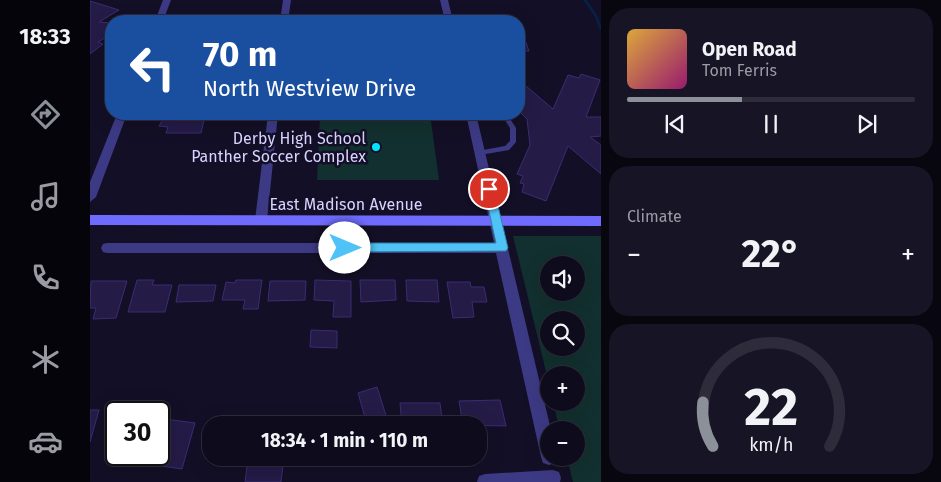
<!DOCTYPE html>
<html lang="en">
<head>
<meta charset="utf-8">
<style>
	:root { --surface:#0e0b1c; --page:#171425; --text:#f1f3f6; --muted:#9b9ba3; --line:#2e2b3b; --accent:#8c9099 }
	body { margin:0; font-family:"Fira Sans",sans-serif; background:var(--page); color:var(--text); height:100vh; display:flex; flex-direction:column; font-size:19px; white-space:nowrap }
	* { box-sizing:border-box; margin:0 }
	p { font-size:16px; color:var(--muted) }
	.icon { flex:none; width:28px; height:28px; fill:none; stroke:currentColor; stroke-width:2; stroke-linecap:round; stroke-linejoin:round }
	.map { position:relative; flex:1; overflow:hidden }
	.sheet { display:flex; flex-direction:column; gap:8px; padding:8px; background:#08060f; width:340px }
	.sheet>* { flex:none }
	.hud { position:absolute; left:15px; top:15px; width:420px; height:105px; border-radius:20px; box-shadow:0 5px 20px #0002,0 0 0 1px var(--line); background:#1a4fa0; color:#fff; overflow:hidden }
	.fabs { position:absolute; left:450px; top:256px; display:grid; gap:10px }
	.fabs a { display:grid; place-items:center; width:45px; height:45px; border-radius:50%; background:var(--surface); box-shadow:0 5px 20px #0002,0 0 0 1px var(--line); font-size:25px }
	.speed { position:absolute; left:15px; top:401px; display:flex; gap:10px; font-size:25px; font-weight:700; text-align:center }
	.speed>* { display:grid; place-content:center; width:65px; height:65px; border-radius:50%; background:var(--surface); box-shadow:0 5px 20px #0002,0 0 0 1px var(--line); line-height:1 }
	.speed .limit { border:2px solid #111; border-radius:8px; background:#fff; color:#111 }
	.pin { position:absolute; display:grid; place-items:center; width:42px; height:42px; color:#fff; margin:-21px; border:2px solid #fff; border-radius:50%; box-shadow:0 1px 5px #0007 }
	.me { position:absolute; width:55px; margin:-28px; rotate:90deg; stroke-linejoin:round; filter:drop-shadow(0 0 4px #0008) }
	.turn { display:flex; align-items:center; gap:18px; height:105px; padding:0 15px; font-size:22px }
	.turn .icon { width:65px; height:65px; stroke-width:2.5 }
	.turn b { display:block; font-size:35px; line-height:42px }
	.big { font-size:38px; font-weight:700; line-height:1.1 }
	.sheet .tile { flex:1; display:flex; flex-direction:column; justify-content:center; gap:8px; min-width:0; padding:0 18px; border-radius:20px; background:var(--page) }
	.sheet .dial { align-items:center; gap:0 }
	.dial svg { height:130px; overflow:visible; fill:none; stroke:var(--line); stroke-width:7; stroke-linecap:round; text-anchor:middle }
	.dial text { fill:var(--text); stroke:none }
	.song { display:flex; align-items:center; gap:15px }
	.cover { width:60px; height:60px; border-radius:8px; background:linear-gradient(135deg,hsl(40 70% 55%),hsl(320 70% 35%)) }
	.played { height:5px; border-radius:2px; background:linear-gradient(90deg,var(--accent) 40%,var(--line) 40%) }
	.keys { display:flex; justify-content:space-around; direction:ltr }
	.heat { display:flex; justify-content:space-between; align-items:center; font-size:28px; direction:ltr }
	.trip { position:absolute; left:112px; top:416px; width:285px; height:50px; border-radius:20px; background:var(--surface); box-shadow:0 5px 20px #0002,0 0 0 1px var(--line); font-weight:700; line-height:50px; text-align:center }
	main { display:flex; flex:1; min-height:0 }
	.tabs { display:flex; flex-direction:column; width:90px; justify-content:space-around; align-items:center; background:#06040b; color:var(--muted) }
	.tabs .icon { width:35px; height:35px }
	.tabs .on { color:var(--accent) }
	.tabs b { font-size:22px; color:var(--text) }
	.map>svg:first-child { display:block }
</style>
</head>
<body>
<main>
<nav class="tabs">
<b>18:33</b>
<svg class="icon on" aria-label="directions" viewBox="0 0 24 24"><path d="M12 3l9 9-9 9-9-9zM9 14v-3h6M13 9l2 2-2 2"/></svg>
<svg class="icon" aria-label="music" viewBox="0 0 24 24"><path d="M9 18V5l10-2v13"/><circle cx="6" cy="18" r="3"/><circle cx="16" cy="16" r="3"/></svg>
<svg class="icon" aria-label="phone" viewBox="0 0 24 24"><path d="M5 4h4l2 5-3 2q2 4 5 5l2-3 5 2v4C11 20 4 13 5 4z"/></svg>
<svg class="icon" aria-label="climate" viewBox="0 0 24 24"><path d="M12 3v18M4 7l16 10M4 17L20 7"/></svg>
<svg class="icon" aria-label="car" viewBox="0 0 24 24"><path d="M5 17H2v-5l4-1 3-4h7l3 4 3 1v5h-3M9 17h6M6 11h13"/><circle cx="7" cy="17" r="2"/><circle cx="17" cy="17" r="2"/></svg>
</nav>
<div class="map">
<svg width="511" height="482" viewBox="0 0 511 482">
	<rect width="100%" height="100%" fill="#130f26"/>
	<path fill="#12302f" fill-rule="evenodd" d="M230,114H340L349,180H227Z
		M423,236H511V482H483L477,458H486V430H470L463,403L486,402V375H459V384ZM459,265H486V292H459ZM459,320H486V348H459Z"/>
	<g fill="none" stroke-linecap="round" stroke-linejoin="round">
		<path stroke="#0a1f44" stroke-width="3" d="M495,0L506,16L511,29"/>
	</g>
	<path fill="#241b47" stroke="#3b2d73" d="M0,1L29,10L9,22L21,23V27L18,36L8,42L13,44L0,54Z
		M393,16H409L411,21H395Z
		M429,40H435L439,51H429Z
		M491,74L510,80L496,117H511V136L500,137L511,145V174L478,146L456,201L432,192L434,184L430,183L433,176L427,174L440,145L437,119L429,111V80L463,109L478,75L489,78Z
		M76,114H157V117L115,116L111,133H76L78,127L69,126Z
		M47,280H64L62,285H82L75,312H38Z
		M146,280H172L168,309H153L155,300H132L136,282L145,283Z
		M225,280L261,281V317H243L244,301L224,300Z
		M270,280H305L306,300L271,302Z
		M316,280H347L349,302L317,301Z
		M1,281H37L26,318L3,319L6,308H0Z
		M180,281H216L215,300L178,301Z
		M357,282H380L381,287H394L397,302H382L384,317L363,318Z
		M89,285H126L123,301L86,302Z
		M221,330L247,331V348L220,347Z
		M287,387L299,425H261L276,421L268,393Z
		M410,400L416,426L373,425L369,401Z
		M310,403H350L353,425H312Z
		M32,406H67L65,412H31Z
		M0,410H9L0,442Z
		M75,419L105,423L92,469L71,466L78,442L69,441Z
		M158,458H194L191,482H155Z"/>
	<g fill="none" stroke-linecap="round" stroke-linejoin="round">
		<path fill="#3d3a85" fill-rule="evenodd" d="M411,114H417L426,128V142L419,150L390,155H388L387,153L388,151L415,146L420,141V128Z"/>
		<path fill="#3d3a85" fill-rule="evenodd" d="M193,0H201L198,21H190Z
			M350,0H358L363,21H355Z
			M178,114H188L177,220L175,223H167L165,220Z
			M376,114H386L461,430H459V458H467L465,463L459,465L453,463L451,457L406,253H17L13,252L11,248L13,244L17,243H404Z
			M463,470L469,472L471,478L470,482H387L389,476L395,474Z"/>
		<path fill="#3d3a85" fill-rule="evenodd" d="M73,0H81L73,21H65Z
			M27,114H37L6,197L0,202V182Z"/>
		<path fill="#6f6bff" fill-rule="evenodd" d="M0,215L511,216V226L0,225Z"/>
	</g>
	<path fill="#4fc3f7" stroke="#337fa1" d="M399,185L404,189L418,248L416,251L255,252L251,251L250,248L251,244L255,243H406L394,189Z"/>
	<circle fill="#00e5ff" stroke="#130f26" stroke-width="2" cx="286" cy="147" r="5"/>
	<g text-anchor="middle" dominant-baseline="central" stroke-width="5" stroke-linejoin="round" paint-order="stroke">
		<g font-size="16" fill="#d9d4ff" stroke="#130f26" text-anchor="end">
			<text x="276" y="138">Derby High School<tspan x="276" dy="18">Panther Soccer Complex</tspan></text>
		</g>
		<g font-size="16" fill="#d9d4ff" stroke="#130f26">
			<text x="256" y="204">East Madison Avenue</text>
		</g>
	</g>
</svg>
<div class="fabs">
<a><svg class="icon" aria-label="sound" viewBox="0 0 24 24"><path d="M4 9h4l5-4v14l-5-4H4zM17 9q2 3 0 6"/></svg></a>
<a><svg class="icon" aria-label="search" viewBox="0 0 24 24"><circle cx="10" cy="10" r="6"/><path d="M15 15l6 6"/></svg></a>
<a>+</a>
<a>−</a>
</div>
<div class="speed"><div class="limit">30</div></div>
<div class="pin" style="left:399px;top:189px;background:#d93025"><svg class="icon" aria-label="arrive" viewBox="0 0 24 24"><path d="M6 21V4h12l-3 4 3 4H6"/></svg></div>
<svg class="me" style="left:255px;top:248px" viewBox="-20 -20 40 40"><circle r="19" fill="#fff"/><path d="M0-13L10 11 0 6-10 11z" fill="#4fc3f7"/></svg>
<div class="trip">18:34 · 1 min · 110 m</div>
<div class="hud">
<div class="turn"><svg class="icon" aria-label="left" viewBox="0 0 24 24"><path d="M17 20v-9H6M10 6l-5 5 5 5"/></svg><div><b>70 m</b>North Westview Drive</div></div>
</div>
</div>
<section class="sheet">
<div class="tile">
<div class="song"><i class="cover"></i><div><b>Open Road</b><p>Tom Ferris</p></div></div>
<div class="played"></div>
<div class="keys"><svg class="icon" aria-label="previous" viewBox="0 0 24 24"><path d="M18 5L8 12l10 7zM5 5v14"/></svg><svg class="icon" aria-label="pause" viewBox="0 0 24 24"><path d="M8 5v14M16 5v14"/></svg><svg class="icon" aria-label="next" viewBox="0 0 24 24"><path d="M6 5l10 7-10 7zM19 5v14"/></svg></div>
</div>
<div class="tile"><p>Climate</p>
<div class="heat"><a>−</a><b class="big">22°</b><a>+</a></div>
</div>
<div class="tile dial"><svg viewBox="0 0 100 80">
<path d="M14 69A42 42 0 1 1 86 69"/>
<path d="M14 69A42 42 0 0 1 8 42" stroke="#8c9099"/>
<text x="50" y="56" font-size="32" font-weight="700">22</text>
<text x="50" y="72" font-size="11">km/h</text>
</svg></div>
</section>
</main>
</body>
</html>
